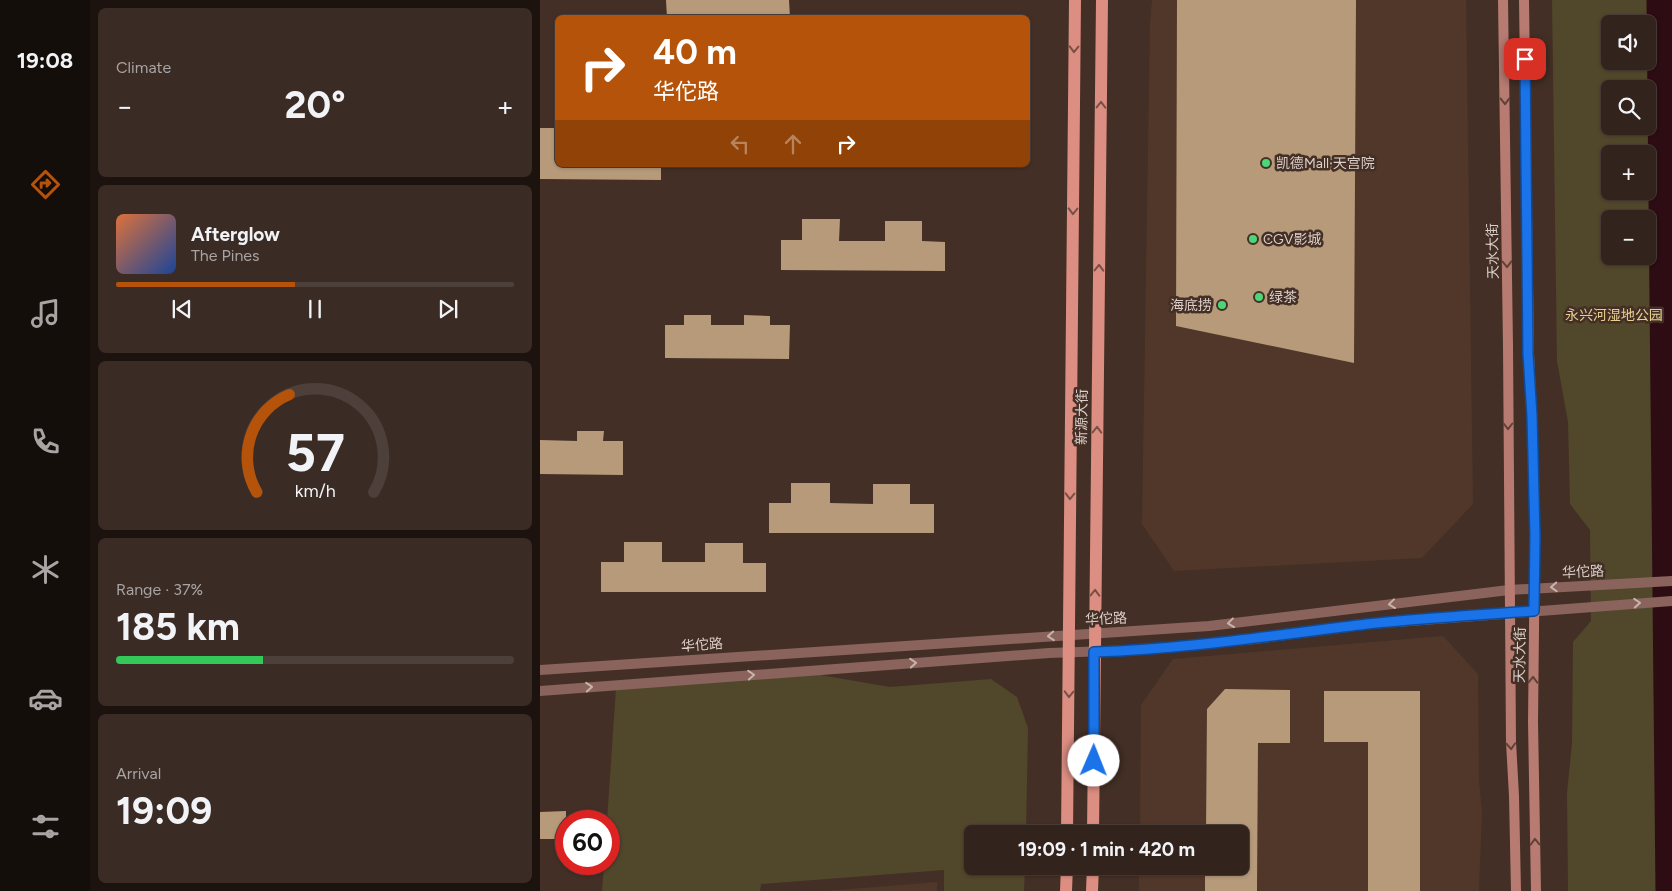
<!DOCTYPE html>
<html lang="en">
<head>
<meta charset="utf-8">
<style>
	:root { --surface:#32231c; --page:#3a2b25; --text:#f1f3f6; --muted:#a8a4a3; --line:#4d403b; --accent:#b45309 }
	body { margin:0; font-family:Figtree,"Noto Sans SC",sans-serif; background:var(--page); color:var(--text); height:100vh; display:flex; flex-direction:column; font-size:19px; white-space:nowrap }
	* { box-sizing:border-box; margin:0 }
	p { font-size:16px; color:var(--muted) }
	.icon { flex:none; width:28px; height:28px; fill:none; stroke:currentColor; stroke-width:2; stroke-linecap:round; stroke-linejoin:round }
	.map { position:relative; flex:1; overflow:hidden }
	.panel { display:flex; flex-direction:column; gap:8px; padding:8px; background:#1c130f; width:450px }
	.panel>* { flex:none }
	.banner { position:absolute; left:15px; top:15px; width:475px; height:152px; border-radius:8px; box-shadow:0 1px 4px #0004,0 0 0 1px var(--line); background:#b45309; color:#fff; overflow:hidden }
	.buttons { position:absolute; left:1061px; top:15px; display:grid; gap:10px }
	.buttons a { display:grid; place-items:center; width:55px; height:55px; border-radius:8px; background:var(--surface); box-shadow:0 1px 4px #0004,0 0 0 1px var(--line); font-size:25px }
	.speed { position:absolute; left:15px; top:810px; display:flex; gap:10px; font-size:25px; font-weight:700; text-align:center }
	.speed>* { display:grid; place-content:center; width:65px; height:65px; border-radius:50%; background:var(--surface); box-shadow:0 1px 4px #0004,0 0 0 1px var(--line); line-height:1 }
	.speed .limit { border:8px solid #d22; background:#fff; color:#111 }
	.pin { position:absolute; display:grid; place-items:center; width:42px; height:42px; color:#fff; margin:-21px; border-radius:10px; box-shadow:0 2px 8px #0006 }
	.me { position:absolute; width:55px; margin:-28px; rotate:1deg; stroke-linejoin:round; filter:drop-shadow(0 0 4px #0008) }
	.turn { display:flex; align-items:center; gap:18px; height:105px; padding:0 15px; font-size:22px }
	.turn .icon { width:65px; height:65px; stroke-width:2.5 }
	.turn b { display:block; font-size:35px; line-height:42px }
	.lanes { display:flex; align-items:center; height:48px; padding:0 15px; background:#0003; justify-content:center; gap:25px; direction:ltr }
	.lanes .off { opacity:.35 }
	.big { font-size:38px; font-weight:700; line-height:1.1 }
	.panel .card { flex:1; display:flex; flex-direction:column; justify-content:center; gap:8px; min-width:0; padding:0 18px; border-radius:8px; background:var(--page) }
	.panel .dial { align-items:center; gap:0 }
	.dial svg { height:130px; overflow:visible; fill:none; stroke:var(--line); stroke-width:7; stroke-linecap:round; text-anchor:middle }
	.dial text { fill:var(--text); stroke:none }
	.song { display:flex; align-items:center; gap:15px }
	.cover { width:60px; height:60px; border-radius:8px; background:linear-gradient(135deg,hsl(20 70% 55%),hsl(220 70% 35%)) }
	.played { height:5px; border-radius:2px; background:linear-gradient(90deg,var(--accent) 45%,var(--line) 45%) }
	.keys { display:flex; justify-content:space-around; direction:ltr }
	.heat { display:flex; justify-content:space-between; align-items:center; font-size:28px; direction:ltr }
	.charge { height:8px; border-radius:4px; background:linear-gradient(90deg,#34c759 37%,var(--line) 0) }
	.trip { position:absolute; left:424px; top:825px; width:285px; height:50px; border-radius:8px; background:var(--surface); box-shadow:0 1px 4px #0004,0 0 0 1px var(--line); font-weight:700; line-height:50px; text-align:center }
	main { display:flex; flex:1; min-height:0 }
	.tab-bar { display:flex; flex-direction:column; width:90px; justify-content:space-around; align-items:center; background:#140e0b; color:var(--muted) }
	.tab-bar .icon { width:35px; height:35px }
	.tab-bar .current { color:var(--accent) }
	.tab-bar b { font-size:22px; color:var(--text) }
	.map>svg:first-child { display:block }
</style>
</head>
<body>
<main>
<nav class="tab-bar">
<b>19:08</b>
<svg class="icon current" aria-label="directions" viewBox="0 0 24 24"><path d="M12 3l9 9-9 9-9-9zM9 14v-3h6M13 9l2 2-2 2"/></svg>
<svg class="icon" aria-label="music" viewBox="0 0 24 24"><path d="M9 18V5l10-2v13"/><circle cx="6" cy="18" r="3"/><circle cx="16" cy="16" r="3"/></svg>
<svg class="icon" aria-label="phone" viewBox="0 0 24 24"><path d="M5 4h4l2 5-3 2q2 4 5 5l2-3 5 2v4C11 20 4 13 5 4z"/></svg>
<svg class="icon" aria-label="climate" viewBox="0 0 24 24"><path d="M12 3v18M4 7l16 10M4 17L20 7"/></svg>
<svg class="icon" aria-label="car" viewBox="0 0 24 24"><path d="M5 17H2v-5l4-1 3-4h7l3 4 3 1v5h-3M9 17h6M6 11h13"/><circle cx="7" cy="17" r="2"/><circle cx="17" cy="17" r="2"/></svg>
<svg class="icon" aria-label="filters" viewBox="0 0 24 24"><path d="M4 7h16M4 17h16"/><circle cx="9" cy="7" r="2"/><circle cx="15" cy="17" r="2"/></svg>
</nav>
<section class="panel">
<div class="card"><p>Climate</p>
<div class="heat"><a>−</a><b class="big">20°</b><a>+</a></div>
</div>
<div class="card">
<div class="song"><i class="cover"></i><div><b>Afterglow</b><p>The Pines</p></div></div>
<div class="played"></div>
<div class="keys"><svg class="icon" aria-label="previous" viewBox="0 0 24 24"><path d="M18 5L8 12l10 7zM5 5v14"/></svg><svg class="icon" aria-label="pause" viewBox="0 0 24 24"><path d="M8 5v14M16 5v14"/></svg><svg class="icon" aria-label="next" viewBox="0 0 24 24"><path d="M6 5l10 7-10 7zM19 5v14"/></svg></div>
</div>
<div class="card dial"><svg viewBox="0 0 100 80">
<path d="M14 69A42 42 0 1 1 86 69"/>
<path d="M14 69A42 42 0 0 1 34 9" stroke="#b45309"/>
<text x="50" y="56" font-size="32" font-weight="700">57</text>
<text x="50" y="72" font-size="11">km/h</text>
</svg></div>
<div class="card"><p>Range · 37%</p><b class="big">185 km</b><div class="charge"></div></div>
<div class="card"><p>Arrival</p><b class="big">19:09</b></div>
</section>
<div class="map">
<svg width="1132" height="891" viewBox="0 0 1132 891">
	<rect width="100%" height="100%" fill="#432f25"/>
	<path fill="#513729" d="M612,0H926L933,504L882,558L634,571L602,524L610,25Z
		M903,636L938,674L939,780L942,812L939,891H599V866H700V834H600L601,705L633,659Z
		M397,882V891H285Z"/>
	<path fill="#51472b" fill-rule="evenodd" d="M1012,0H1132V891H1028L1027,793L1032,743L1033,642L1051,621L1050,530L1030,504L1028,422L1017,361ZM1070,24H1108V61H1070ZM1070,89H1108V126H1070ZM1070,154H1108V191H1070ZM1070,219H1108V256H1070Z
		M263,672L350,687L451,679L477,697L488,728L486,834H432V866H485L484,891H404V870L221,884L220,891H62L64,864H69V821H67L76,688Z"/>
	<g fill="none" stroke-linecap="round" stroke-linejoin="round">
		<path stroke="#2d0c14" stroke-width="31" d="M1122,0L1131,891"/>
	</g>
	<path fill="#b69a7a" d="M126,0H249L250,18H127Z
		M637,0H816L814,363L636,326Z
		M0,128H16L15,149H18V165H121V180L0,179Z
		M262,219H300L299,241H345V221H382V241L405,242V271L241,270V240H262Z
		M144,315H171V325H204V315L230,316V325H250L249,359L125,358V325H144Z
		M37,431H64L63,441H83V475L0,474V440L37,441Z
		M251,483H290V503L333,504V484H370V504H394V533H229V503H251Z
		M84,542H122V562H165V543H203V563H226V592H61V562H84Z
		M685,689L750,690V743H718L717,891H665V866H700V834H666L667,709Z
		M784,691H880V891H828V742H784Z
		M26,811V839H0V812Z"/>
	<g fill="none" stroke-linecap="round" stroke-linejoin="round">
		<path stroke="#8a635c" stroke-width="10" d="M0,670L669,626L969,590L1132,581
			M0,691L509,653L598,650L715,639L830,624L1132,601"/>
		<path stroke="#b87b72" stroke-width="10" d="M963,0L968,346L971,742L974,796L976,891
			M984,0L989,354L992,416L995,536L993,722L996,891"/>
		<path stroke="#dc8e82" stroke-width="12" d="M527,834L535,0
			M553,834L562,0
			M526,891L527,866
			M552,891L553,866"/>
	</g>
	<defs><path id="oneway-chevron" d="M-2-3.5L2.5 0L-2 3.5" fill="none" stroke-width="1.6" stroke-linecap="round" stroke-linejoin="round" transform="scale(1.25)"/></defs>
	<g stroke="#795046">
		<use href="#oneway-chevron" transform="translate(534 49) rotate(91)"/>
		<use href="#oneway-chevron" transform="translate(561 105) rotate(-89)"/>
		<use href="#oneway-chevron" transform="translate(533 211) rotate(91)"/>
		<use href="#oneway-chevron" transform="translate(559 268) rotate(-89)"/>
		<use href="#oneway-chevron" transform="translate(557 430) rotate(-89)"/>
		<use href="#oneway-chevron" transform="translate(530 496) rotate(91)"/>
		<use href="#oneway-chevron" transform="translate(555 593) rotate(-89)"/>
		<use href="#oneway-chevron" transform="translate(529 694) rotate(91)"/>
	</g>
	<g stroke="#604238">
		<use href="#oneway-chevron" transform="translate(965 101) rotate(89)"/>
		<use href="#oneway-chevron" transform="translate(967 264) rotate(89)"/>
		<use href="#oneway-chevron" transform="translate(968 426) rotate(90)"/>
		<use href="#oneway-chevron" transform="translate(993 680) rotate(-89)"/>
		<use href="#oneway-chevron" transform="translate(971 746) rotate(87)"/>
		<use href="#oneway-chevron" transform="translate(995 842) rotate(-91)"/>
	</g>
	<g stroke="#c7b4ad">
		<use href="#oneway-chevron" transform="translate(1014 587) rotate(177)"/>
		<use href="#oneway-chevron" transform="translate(1097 603) rotate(-4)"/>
		<use href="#oneway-chevron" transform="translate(852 604) rotate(173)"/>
		<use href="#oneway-chevron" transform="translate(691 623) rotate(173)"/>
		<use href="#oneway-chevron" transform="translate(511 636) rotate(176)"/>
		<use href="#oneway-chevron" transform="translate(373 663) rotate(-4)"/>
		<use href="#oneway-chevron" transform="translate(211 675) rotate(-4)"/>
		<use href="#oneway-chevron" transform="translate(49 687) rotate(-4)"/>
	</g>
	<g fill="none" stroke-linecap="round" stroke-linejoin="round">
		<g stroke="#114b97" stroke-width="12">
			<path id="route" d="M554,761V652C646,649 736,635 827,624C883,618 939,615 994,611L995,536L992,416L988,354L985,59"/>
		</g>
		<use href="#route" stroke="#1a73e8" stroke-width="9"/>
	</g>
	<g fill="#4cd677" stroke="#432f25" stroke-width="2">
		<circle cx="726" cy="163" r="5"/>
		<circle cx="713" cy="239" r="5"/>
		<circle cx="719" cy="297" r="5"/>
		<circle cx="682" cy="305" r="5"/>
	</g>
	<g text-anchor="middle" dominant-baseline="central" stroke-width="5" stroke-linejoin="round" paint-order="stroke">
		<g font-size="14" fill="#dbcfc8" stroke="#432f25" text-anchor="start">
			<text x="736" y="163">凯德Mall·天宫院</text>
			<text x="723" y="239">CGV影城</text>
			<text x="729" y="297">绿茶</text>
			<text x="672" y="305" text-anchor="end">海底捞</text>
		</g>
		<g font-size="14" fill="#dbcfc8" stroke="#432f25">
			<text transform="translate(953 251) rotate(-91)">天水大街</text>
			<text transform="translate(542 417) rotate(-89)">新源大街</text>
			<text transform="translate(1043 572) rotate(-3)">华佗路</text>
			<text transform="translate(566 619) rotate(-3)">华佗路</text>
			<text transform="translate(162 645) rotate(-4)">华佗路</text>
			<text transform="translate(980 655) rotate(-89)">天水大街</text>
		</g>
		<g font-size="14" fill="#e8d091" stroke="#432f25">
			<text x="1074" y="315">永兴河湿地公园</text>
		</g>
	</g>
</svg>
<div class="buttons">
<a><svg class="icon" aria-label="sound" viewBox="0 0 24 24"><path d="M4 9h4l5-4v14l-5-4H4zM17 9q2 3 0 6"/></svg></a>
<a><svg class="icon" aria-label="search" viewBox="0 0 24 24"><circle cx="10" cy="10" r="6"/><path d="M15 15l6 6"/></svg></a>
<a>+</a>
<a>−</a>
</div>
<div class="speed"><div class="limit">60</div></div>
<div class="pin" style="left:985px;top:59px;background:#d93025"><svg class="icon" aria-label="arrive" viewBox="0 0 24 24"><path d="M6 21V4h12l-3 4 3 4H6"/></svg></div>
<svg class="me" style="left:554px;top:761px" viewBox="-20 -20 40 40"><circle r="19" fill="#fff"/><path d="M0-13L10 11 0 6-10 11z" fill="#1a73e8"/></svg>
<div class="trip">19:09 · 1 min · 420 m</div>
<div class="banner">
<div class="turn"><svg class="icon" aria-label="right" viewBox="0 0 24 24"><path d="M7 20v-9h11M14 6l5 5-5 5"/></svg><div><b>40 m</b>华佗路</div></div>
<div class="lanes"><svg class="icon off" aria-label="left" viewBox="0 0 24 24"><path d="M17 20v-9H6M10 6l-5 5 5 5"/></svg><svg class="icon off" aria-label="ahead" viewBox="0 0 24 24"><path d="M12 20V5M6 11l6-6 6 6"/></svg><svg class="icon" aria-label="right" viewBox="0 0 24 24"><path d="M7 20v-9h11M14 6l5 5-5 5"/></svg></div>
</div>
</div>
</main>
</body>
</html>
